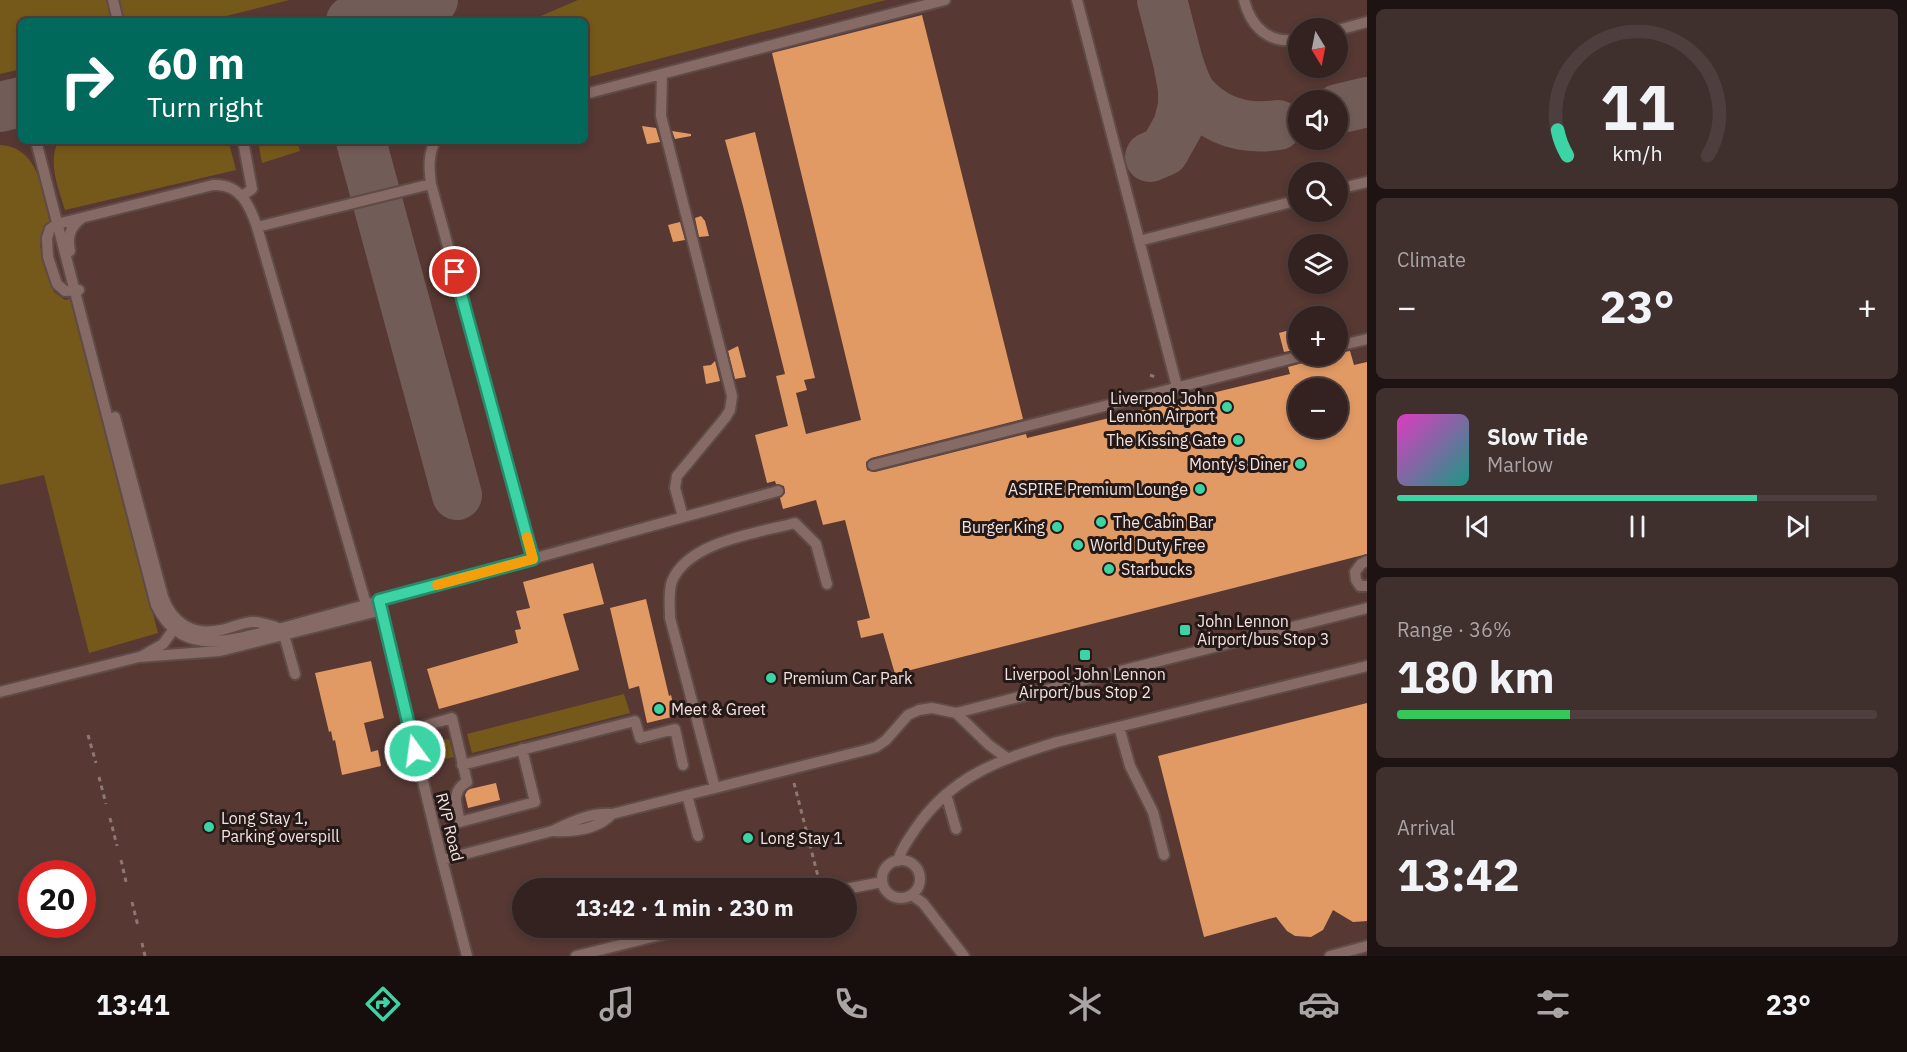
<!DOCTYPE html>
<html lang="en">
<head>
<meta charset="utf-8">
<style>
	:root { --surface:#342220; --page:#3f2f2d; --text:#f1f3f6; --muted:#a9a4a5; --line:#4e3f3e; --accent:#3cd4a4 }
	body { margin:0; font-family:"IBM Plex Sans",sans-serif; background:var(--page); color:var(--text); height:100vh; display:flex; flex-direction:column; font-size:22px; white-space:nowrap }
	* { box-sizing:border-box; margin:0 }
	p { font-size:20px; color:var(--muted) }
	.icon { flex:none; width:33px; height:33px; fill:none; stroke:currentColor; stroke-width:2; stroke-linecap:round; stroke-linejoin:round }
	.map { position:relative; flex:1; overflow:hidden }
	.drawer { display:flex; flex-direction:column; gap:9px; padding:9px; background:#1d1312; width:540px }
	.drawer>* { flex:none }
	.guide { position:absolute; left:18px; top:18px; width:570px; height:126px; border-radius:9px; box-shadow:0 3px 9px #0003,0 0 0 2px var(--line); background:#00695c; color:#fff; overflow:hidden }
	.needle { width:39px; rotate:170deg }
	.buttons { position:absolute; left:1288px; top:18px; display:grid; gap:12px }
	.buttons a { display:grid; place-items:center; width:60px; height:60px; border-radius:50%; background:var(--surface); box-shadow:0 3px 9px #0003,0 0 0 2px var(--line); font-size:30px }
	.speed { position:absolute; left:18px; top:860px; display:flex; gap:12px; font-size:30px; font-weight:700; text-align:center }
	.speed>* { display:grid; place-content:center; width:78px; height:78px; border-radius:50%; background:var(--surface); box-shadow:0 3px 9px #0003,0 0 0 2px var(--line); line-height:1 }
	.speed .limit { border:9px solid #d22; background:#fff; color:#111 }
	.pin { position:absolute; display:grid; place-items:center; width:51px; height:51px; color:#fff; margin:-26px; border:3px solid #fff; border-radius:50%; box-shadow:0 2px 6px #0007 }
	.me { position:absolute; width:66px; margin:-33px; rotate:346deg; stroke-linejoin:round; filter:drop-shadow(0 0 4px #0008) }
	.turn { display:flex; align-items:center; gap:21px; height:126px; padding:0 30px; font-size:27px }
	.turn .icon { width:78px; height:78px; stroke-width:2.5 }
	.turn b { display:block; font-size:42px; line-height:51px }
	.big { font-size:45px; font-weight:700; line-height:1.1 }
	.drawer .widget { flex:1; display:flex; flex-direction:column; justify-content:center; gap:9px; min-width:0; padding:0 21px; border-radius:9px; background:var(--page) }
	.drawer .dial { align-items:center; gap:0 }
	.dial svg { height:156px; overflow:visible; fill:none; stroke:var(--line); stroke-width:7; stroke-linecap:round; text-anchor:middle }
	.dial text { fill:var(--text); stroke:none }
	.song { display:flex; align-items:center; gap:18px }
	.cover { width:72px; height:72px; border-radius:9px; background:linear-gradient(135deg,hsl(310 70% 55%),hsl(170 70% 35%)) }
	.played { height:6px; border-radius:3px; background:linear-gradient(90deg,var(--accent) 75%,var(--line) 75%) }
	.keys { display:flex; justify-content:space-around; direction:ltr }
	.heat { display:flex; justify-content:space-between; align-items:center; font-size:33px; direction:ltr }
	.charge { height:9px; border-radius:4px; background:linear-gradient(90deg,#34c759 36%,var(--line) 0) }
	.trip { position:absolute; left:512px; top:878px; width:345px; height:60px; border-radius:30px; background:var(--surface); box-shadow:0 3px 9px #0003,0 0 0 2px var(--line); font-weight:700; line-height:60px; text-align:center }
	.tab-bar { display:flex; height:96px; justify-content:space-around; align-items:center; background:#150e0d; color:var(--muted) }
	.tab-bar .icon { width:42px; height:42px }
	.tab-bar .current { color:var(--accent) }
	.tab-bar b { font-size:27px; color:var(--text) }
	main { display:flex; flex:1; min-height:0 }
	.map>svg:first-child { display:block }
</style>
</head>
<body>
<main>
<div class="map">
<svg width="1367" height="956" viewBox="0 0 1367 956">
	<rect width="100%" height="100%" fill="#462e2a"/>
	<path fill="#573833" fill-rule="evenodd" d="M0,0H1367V956H0ZM21,21H585V141H21ZM1299,28H1338V68H1299ZM1299,100H1338V140H1299ZM1299,172H1338V212H1299ZM1299,244H1338V284H1299ZM1299,316H1338V356H1299ZM1299,388H1338V428H1299ZM32,873H82V924H32ZM522,888H846V927H522Z"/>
	<path fill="#75591a" d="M0,0H289L207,21H21V69L0,74Z
		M578,0H886L585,78V21H529Z
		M58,141H226L230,147L236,170L65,210C58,187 48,164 58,141Z
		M260,141H297L300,151L262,163L259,146Z
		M0,145C39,147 43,192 50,222L43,232L40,246L54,292L65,300L70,299L158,633L89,653L44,475L0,485Z
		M624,694L630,713L472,753L467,734Z
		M449,739L454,757L423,764L420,747L430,740Z"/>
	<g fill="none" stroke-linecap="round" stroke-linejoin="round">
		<path stroke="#725c58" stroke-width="50" d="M1162,0L1178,62
			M351,21L433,0
			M0,107L21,102
			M1338,109L1367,102
			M361,141L457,495
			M1150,157L1164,151L1178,126L1183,106V89L1178,62C1182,73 1185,86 1193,96C1216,122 1245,130 1278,125"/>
	</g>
	<path fill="#e29a64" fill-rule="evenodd" d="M922,15L1023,419L871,458L866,462L867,470L875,472L1026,434L1027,438L1290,374L1288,367L1306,362L1308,356H1338V353L1350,351L1354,365L1367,362V554L895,674L883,633L861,638L857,621L870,618L845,520L823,525L816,500L783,509L780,498L785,493L784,486L776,484L775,481L767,483L755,435L788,426L776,376L785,374L743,206L725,140L755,132L815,378L804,380L807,390L796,393L806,434L861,420L772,53ZM1299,388H1338V428H1299Z
		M642,126L656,128L660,142L647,144Z
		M672,131L691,134V136L675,139Z
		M701,216L705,221L709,236L699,237L695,218Z
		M680,222L685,240L673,242L668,225Z
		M1343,323L1346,336L1338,338V324Z
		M1293,329L1299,333V349L1284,352L1279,333Z
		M738,346L746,377L735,379L728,351Z
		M715,361L720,381L706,384L703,366L711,365Z
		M593,563L604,604L563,614L579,670L439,709L427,669L518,643L515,630L521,629L516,611L530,608L523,582Z
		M646,599L669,696L671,695L676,716L647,723L639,686L629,689L610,608Z
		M371,661L384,718L364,723L371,752L378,750L381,766L342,775L335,740L333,741L331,731L329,732L315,673Z
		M1367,703V921L1353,922L1333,910L1323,930L1311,937L1295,936L1287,931L1276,917L1204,937L1158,756Z
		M496,783L500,800L468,808L465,795L467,791L470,789Z"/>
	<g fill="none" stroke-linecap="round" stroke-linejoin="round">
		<g stroke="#5f4b48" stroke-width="14">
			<path id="service" d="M113,0L118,21
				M1077,0L1177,387
				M1244,0C1251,27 1269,45 1299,39
				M1338,30L1367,22
				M662,74L661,116L732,396L730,410L725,418L677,476L675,488L683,517
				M585,94L945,0
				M36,141L156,605C183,661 235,638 282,628L778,491
				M435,141C428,156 429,168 431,184L533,559
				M1338,189L1367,182
				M242,196L252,189L243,141
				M257,227L431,184
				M1139,241L1299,200
				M70,251C67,236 70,227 82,218
				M79,290L65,291L57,284L48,257L47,238L50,229L57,224L213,185C240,183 250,206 257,227L366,604
				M1338,346L1367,339
				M115,417L163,597C172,623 193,636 221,630C231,628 243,622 253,622C260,622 269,625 276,627
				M873,465L1301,356
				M1367,561L1361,564L1355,572L1356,580L1360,586H1367
				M380,604L442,860L467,956
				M283,631L295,674
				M142,656L163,644L174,629
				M0,692L139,657L220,651L382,610
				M956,713L1367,608
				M1119,727L1130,766L1153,812L1164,855
				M410,730L452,718L467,782C450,791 457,807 460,822L535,802L522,749
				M462,765L635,721L640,738L675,729L683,765
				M715,788L670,618C670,606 668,592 672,581C689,541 758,533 795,523L816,544L827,584
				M946,794L956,829
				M687,795L698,836
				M554,831C575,832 598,829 612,814
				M882 879a19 19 0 1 1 38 0a19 19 0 1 1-38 0Z
				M442,860L552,831C571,822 591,812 612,814L866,750L876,747L886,740L908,715L919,710L932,708L956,713L989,745L1007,758
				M898,861C901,848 909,839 916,828C952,776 999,760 1057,742L1367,666
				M846,889L882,882
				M912,895L923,903L964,956
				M576,956L692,927
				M1330,956L1367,946"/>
		</g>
		<path stroke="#8c7773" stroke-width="3" stroke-dasharray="4.5 4.5" stroke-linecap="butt" d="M1314,364L1330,359
			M1150,375L1158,378
			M88,735L96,763
			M99,777L106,804
			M794,783L821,888
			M110,818L117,846
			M121,860L127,886
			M132,902L138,926
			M832,927L833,931
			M142,943L145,956"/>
		<use href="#service" stroke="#866a65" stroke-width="10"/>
	</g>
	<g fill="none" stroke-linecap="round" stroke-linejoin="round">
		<g stroke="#278a6b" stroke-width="15">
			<path id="route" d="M415,751L379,600L533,559L455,272"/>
		</g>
		<use href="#route" stroke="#3cd4a4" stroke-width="10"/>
		<path stroke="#f59e0b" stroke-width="10" d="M437,585L533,559L527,537"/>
	</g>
	<g fill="#3cd4a4" stroke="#241917" stroke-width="2">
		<circle cx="1227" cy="407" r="6"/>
		<circle cx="1238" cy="440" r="6"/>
		<circle cx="1300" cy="464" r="6"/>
		<circle cx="1200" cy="489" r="6"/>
		<circle cx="1101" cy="522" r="6"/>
		<circle cx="1057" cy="527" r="6"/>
		<circle cx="1078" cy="545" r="6"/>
		<circle cx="1109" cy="569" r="6"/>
		<rect x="1179" y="624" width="12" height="12" rx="3"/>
		<rect x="1079" y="649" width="12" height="12" rx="3"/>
		<circle cx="771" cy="678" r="6"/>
		<circle cx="659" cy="709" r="6"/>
		<circle cx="209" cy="827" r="6"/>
		<circle cx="748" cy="838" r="6"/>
	</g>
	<g text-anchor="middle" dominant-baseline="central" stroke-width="6" stroke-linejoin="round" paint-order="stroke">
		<g font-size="16" fill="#f3e3e0" stroke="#241917" text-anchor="start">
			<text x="1215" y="398" text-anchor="end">Liverpool John<tspan x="1215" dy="18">Lennon Airport</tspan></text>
			<text x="1226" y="440" text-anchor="end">The Kissing Gate</text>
			<text x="1288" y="464" text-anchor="end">Monty's Diner</text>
			<text x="1188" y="489" text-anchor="end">ASPIRE Premium Lounge</text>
			<text x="1113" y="522">The Cabin Bar</text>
			<text x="1045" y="527" text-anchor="end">Burger King</text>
			<text x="1090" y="545">World Duty Free</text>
			<text x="1121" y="569">Starbucks</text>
			<text x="1197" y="621">John Lennon<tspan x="1197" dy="18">Airport/bus Stop 3</tspan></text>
			<text x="1085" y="674" text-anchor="middle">Liverpool John Lennon<tspan x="1085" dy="18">Airport/bus Stop 2</tspan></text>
			<text x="783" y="678">Premium Car Park</text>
			<text x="671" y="709">Meet &amp; Greet</text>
			<text x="221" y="818">Long Stay 1,<tspan x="221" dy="18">Parking overspill</tspan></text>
			<text x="760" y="838">Long Stay 1</text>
		</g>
		<g font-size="16" fill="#f3e3e0" stroke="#241917">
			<text transform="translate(450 827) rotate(76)">RVP Road</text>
		</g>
	</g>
</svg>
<div class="buttons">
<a><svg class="needle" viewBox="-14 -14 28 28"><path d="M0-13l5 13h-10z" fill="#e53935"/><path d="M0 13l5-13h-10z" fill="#a9a4a5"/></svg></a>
<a><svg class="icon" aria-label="sound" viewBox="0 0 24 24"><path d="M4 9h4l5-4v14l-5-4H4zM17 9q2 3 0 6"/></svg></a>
<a><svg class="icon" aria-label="search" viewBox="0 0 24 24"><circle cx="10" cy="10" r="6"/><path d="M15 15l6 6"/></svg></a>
<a><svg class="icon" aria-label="layers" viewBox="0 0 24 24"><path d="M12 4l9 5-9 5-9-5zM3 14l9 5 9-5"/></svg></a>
<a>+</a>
<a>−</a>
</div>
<div class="speed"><div class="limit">20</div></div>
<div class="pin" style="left:455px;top:272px;background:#d93025"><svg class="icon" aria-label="arrive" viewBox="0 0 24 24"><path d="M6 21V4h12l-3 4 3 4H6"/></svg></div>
<svg class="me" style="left:415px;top:751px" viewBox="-20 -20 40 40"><circle r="17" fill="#3cd4a4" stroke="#fff" stroke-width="3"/><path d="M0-11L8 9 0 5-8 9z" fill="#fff"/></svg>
<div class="trip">13:42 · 1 min · 230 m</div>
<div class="guide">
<div class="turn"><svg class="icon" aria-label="right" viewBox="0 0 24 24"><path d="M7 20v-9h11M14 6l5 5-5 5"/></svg><div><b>60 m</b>Turn right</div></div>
</div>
</div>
<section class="drawer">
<div class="widget dial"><svg viewBox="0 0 100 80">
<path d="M14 69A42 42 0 1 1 86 69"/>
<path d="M14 69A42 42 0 0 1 9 56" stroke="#3cd4a4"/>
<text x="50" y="56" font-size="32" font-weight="700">11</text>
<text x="50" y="72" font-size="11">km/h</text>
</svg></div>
<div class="widget"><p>Climate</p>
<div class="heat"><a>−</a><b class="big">23°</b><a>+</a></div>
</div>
<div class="widget">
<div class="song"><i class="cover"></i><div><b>Slow Tide</b><p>Marlow</p></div></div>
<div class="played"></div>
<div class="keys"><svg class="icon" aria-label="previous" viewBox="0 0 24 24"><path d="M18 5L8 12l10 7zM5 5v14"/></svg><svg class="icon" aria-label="pause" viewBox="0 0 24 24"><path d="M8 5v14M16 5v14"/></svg><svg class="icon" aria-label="next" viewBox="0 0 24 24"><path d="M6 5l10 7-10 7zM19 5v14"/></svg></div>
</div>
<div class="widget"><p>Range · 36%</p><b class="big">180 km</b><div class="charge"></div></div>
<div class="widget"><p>Arrival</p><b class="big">13:42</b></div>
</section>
</main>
<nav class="tab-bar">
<b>13:41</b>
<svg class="icon current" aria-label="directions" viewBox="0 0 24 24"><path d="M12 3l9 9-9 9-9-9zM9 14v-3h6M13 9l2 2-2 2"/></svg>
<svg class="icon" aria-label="music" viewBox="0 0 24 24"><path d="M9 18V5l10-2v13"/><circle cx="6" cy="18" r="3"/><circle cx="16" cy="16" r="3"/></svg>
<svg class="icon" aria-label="phone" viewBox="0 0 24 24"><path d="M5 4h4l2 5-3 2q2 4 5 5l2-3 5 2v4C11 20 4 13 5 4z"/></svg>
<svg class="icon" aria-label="climate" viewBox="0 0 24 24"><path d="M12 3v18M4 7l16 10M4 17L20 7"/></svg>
<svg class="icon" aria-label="car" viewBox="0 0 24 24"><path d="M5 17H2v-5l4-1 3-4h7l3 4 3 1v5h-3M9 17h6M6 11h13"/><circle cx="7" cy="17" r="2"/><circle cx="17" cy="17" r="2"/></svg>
<svg class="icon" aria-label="filters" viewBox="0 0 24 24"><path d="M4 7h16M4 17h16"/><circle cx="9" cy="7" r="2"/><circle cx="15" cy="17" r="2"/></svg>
<b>23°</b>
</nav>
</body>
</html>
